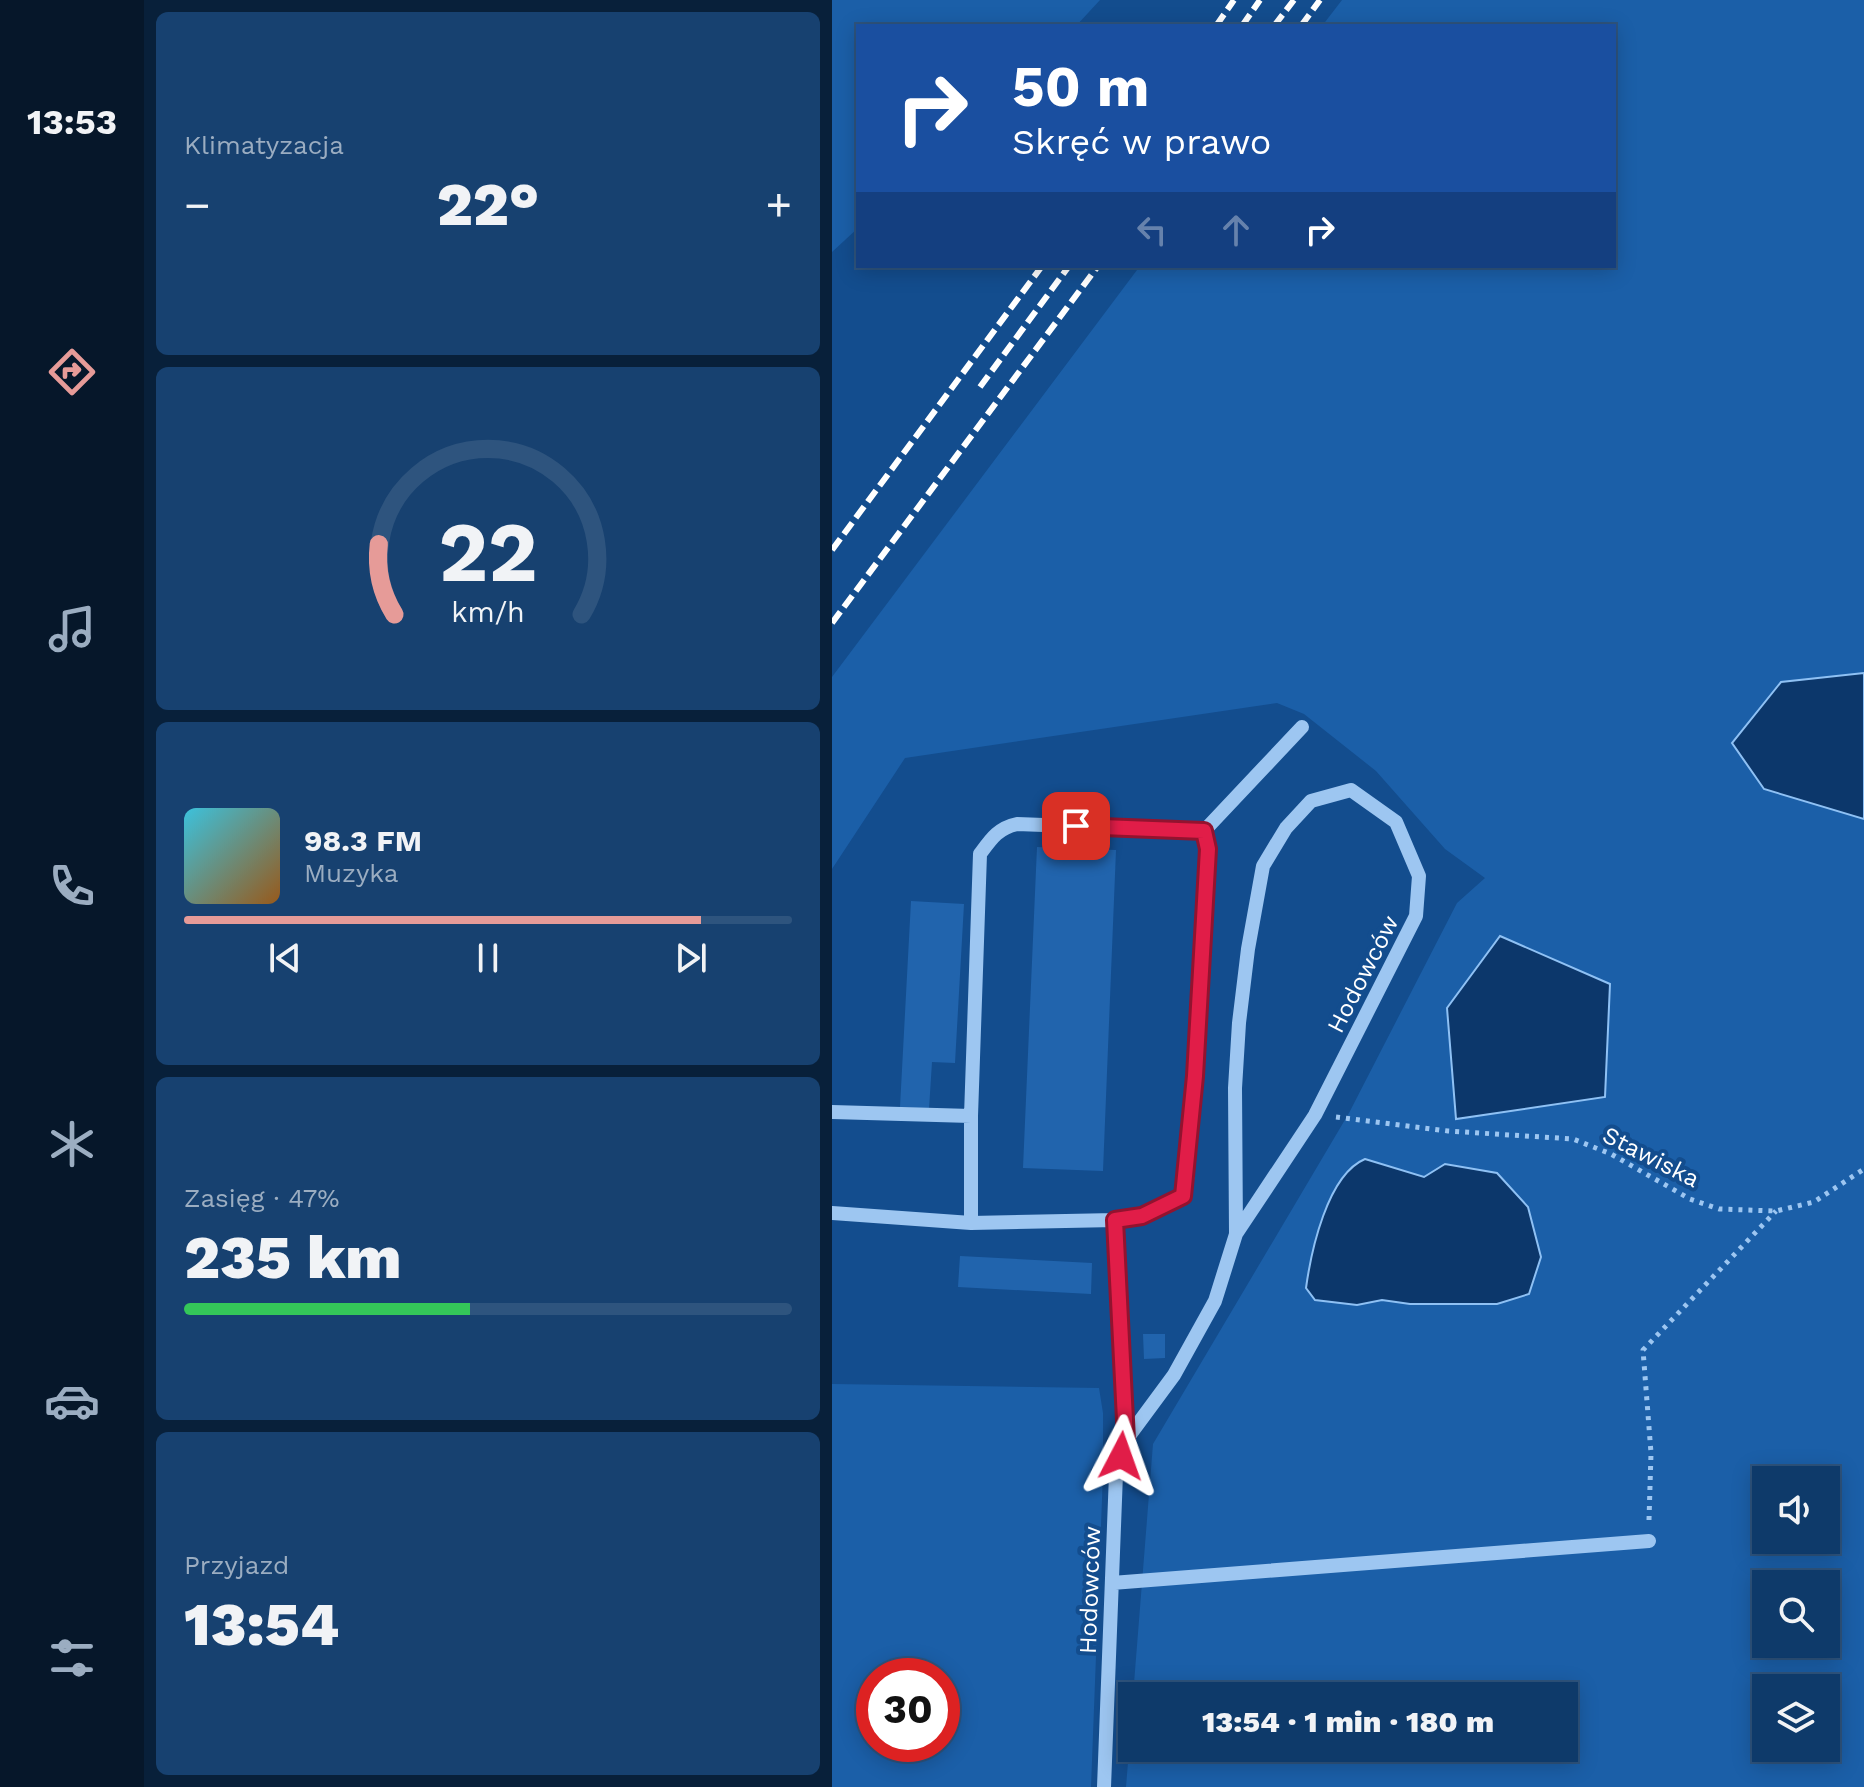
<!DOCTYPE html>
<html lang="pl">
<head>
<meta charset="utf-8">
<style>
	:root { --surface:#0e3a6a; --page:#174170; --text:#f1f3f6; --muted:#9badc1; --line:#2e547e; --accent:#e69b98 }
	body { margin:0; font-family:"Work Sans",sans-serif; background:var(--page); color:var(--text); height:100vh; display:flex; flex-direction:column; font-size:30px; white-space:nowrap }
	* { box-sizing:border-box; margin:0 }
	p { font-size:26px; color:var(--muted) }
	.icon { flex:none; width:44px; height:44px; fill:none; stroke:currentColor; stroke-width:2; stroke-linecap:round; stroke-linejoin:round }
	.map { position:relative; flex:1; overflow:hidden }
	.sheet { display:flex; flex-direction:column; gap:12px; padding:12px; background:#08203a; width:688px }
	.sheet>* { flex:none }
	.top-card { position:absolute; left:24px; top:24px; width:760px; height:244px; border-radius:0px; box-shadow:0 4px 20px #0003,0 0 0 2px var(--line); background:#1a4fa0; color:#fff; overflow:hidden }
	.fabs { position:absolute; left:920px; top:1466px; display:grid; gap:16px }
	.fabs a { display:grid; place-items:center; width:88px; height:88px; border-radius:0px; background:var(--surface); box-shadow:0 4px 20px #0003,0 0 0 2px var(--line); font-size:40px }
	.speed { position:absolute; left:24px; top:1658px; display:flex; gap:16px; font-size:40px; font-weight:700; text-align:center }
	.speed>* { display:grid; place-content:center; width:104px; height:104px; border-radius:50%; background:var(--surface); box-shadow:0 4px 20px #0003,0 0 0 2px var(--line); line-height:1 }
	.speed .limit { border:12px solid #d22; background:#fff; color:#111 }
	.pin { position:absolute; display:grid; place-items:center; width:68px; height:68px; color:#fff; margin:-34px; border-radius:16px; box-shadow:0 4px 12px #0006 }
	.me { position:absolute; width:88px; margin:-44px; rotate:4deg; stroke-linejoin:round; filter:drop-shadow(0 0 6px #0008) }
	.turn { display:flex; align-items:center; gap:28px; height:168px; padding:0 24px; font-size:36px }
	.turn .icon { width:104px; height:104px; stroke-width:2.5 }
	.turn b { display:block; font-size:56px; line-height:68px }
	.lanes { display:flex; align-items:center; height:76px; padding:0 24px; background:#0003; justify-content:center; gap:40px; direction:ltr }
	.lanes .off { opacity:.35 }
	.big { font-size:60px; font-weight:800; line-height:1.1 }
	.sheet .tile { flex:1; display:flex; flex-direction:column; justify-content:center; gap:12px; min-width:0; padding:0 28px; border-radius:12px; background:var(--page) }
	.sheet .dial { align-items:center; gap:0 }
	.dial svg { height:208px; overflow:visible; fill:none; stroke:var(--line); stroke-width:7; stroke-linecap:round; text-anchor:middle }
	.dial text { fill:var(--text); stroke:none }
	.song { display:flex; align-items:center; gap:24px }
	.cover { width:96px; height:96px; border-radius:12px; background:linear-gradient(135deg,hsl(190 70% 55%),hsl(30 70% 35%)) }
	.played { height:8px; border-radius:4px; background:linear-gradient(90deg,var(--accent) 85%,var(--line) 85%) }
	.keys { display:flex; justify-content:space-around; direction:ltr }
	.heat { display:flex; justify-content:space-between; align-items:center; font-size:44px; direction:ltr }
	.charge { height:12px; border-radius:6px; background:linear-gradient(90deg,#34c759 47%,var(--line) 0) }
	.trip { position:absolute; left:286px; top:1682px; width:460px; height:80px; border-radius:0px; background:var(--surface); box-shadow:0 4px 20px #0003,0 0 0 2px var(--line); font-weight:800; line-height:80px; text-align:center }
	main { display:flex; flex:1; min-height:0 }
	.menu { display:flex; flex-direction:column; width:144px; justify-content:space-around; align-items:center; background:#06172a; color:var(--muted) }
	.menu .icon { width:56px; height:56px }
	.menu .active { color:var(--accent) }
	.menu b { font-size:36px; color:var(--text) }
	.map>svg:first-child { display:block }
</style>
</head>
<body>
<main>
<nav class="menu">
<b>13:53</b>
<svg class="icon active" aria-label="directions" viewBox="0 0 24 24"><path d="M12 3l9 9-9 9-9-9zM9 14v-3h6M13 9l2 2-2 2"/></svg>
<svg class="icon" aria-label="music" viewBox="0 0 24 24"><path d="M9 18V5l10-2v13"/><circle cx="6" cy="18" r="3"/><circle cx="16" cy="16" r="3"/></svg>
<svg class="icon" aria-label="phone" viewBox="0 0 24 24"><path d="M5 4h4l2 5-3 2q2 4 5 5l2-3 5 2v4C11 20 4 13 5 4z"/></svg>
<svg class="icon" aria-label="climate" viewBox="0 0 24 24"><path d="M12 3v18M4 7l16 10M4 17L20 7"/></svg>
<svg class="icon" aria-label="car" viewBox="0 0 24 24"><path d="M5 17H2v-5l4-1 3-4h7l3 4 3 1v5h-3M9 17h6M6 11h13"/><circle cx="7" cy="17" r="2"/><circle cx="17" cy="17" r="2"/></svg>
<svg class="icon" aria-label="filters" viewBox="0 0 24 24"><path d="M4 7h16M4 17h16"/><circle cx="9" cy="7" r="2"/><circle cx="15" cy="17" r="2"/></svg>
</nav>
<section class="sheet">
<div class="tile"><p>Klimatyzacja</p>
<div class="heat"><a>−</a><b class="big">22°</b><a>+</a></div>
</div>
<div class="tile dial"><svg viewBox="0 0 100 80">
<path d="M14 69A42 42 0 1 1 86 69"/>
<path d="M14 69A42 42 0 0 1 8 42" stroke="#e69b98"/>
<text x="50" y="56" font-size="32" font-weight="700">22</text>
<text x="50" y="72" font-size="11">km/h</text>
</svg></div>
<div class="tile">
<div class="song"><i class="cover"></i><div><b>98.3 FM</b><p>Muzyka</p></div></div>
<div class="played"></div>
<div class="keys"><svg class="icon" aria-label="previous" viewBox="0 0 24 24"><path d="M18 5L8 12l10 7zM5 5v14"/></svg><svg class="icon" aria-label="pause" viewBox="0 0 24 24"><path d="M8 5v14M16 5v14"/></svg><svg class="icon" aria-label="next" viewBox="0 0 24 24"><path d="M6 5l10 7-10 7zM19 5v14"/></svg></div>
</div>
<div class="tile"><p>Zasięg · 47%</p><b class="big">235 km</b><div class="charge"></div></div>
<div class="tile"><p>Przyjazd</p><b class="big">13:54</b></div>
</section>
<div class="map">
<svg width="1032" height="1787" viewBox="0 0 1032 1787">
	<rect width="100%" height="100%" fill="#134d8e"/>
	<path fill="#1b5fa8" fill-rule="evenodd" d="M0,0H268L244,26H26V228L0,252Z
		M510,0H1032V673L949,682L932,789L1032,819V1787H294L300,1713V1748H732V1696H301L321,1444L517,1113L625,903L653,878L613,849L544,771L472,714L445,703L73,758L0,869V677L308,266H782V26H490ZM934,1480H994V1540H934ZM934,1584H994V1644H934ZM934,1688H994V1748H934Z
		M0,1384L267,1388L271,1413V1473L259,1787H0ZM110,1676V1744H42V1676Z"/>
	<path fill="#0c376b" stroke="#8fc1f4" stroke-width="2" d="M1032,673V819L932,789L900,743L949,682Z
		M668,936L778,984L773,1097L624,1119L615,1008Z
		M533,1159L592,1177L613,1164L665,1173L696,1207L709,1257L697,1294L665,1304H578L550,1300L525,1305L483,1300L474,1288C479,1252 495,1175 533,1159Z"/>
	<path fill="#2164ad" d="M205,847L284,850L271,1171L191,1168Z
		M79,901L132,904L123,1063L100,1062L97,1109L68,1107Z
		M128,1256L260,1263L259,1294L126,1287Z
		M311,1334H333V1358L312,1359Z"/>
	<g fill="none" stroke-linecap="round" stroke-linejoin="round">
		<path stroke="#9dc6f1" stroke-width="5" stroke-dasharray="4 6" stroke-linecap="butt" d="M504,1117L616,1131L741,1139L779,1154L858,1199L887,1209L944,1211L982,1202L1032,1169
			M817,1520L819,1453L811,1350L944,1211"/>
		<path stroke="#9dc6f1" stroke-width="14" d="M0,1112L139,1116V1223
			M139,1116L148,854C159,839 166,828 185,824L372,831
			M0,1213L139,1223L283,1220L294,1440
			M283,1220C309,1217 330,1210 351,1196L355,1180L376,849L372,831L470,727
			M280,1583L817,1541
			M272,1787L284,1474L294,1440L342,1375L383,1301L404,1234L483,1115L584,916L587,876L564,822L519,790L479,801L454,828L431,866L416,949L407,1023L403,1088L404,1234"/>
		<path stroke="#fff" stroke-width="6" stroke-dasharray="14 6" stroke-linecap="butt" d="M384,26L402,0
			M410,26L428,0
			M442,26L462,0
			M469,26L488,0
			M148,387L237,266
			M0,550L210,266
			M0,623L266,266"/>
	</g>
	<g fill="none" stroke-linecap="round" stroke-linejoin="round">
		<g stroke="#92132f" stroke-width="20">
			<path id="route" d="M244,826L372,831L376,849L363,1076L351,1196L310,1216L283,1220L294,1440L289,1456"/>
		</g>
		<use href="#route" stroke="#e11d48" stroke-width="14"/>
	</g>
	<g text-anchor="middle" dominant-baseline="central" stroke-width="8" stroke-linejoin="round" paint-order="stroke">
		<g font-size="24" fill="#fff" stroke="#134d8e">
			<text transform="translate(531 974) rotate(-63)">Hodowców</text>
			<text transform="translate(819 1157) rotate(27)">Stawiska</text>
			<text transform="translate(258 1590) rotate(-88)">Hodowców</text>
		</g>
	</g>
</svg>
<div class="fabs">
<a><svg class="icon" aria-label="sound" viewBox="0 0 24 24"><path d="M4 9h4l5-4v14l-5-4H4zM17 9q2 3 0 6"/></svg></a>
<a><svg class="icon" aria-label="search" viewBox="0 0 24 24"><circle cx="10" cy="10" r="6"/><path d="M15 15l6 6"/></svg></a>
<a><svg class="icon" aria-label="layers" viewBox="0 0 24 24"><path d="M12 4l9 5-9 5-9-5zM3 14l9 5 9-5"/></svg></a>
</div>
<div class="speed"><div class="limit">30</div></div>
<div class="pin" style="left:244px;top:826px;background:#d93025"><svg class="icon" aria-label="arrive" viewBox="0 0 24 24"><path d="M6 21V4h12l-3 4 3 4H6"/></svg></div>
<svg class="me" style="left:289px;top:1456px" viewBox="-20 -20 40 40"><path d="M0-17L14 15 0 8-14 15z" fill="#e11d48" stroke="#fff" stroke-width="4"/></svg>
<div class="trip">13:54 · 1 min · 180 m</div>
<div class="top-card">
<div class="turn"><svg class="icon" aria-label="right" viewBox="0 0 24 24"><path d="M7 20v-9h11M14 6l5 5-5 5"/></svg><div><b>50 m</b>Skręć w prawo</div></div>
<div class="lanes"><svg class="icon off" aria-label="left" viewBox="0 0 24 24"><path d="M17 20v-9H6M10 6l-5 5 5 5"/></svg><svg class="icon off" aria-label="ahead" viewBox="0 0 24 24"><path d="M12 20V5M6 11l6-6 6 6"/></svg><svg class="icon" aria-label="right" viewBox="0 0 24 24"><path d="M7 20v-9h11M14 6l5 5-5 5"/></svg></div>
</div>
</div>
</main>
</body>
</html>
